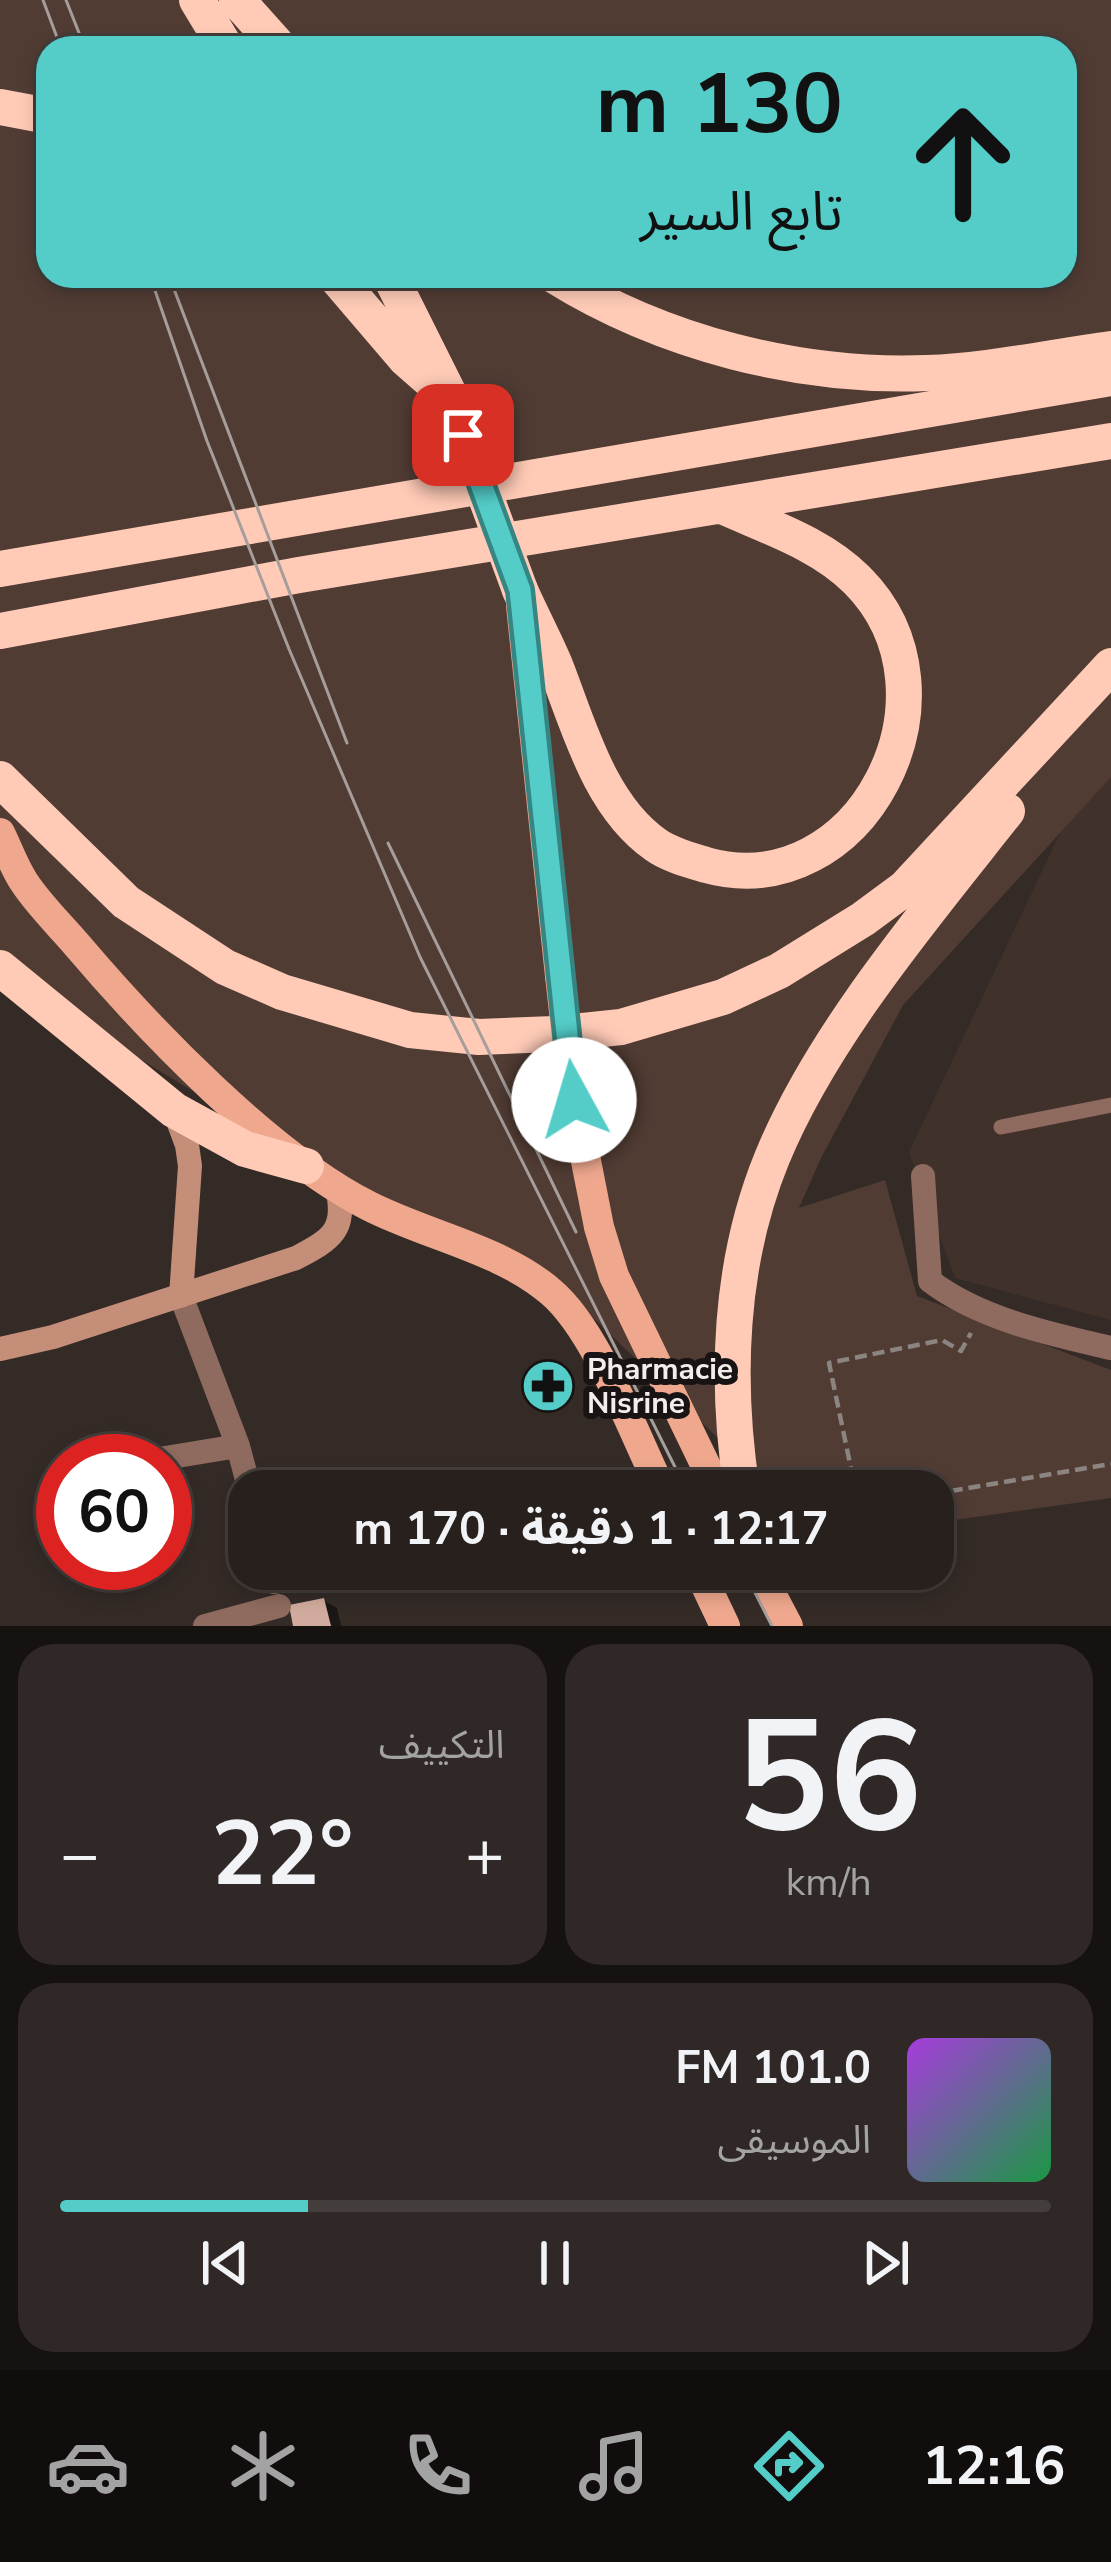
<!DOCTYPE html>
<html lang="ar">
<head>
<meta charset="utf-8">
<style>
	:root { --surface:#27201d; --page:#2f2826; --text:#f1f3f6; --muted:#a4a3a4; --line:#433e3b; --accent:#54cdc8 }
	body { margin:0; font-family:"Nunito Sans","Noto Sans Arabic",sans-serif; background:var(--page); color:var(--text); direction:rtl; height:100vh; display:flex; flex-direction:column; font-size:45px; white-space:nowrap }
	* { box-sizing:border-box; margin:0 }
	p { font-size:39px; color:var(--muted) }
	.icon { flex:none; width:66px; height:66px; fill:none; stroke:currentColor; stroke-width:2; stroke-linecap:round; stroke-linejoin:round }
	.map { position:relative; height:1626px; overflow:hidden; direction:ltr }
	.side { display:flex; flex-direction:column; gap:18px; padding:18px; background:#151210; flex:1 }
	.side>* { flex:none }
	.banner { position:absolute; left:36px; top:36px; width:1041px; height:252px; border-radius:36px; box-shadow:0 6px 18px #0003,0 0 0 3px var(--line); direction:rtl; background:#54cdc8; color:#111; overflow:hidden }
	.speed { position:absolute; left:36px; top:1434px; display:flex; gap:24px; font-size:60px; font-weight:700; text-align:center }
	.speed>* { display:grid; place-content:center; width:156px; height:156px; border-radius:50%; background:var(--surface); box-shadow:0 6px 18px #0003,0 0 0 3px var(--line); line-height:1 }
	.speed .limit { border:18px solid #d22; background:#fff; color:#111 }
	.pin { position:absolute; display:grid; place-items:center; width:102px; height:102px; color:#fff; margin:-51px; border-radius:24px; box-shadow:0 6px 18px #0006 }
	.me { position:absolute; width:132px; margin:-66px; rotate:354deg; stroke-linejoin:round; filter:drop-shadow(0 0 9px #0008) }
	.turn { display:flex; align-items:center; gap:42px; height:252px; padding:0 36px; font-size:54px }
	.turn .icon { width:156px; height:156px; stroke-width:2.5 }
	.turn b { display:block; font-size:84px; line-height:102px }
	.big { font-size:90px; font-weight:700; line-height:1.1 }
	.side .card { flex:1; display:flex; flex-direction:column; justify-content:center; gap:18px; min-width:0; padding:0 42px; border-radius:36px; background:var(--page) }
	.side .dial { align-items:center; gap:0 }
	.dial b { font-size:156px; line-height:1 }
	.song { display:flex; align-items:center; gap:36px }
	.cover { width:144px; height:144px; border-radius:18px; background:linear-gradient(135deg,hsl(280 70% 55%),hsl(140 70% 35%)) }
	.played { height:12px; border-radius:6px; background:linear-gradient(90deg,var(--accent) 25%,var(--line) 25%) }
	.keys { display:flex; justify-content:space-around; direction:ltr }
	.heat { display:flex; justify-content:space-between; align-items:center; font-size:66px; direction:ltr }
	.side .tiles { flex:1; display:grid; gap:18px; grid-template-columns:1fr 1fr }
	.card:last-child { grid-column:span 2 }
	.trip { position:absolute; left:228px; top:1470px; width:726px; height:120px; border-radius:36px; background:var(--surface); box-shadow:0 6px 18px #0003,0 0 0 3px var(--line); font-weight:700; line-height:120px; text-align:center; direction:rtl }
	.dock { display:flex; height:192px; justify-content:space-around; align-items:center; background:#100d0c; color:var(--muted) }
	.dock .icon { width:84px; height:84px }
	.dock .selected { color:var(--accent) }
	.dock b { font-size:54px; color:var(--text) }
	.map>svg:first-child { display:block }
</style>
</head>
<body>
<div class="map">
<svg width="1111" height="1626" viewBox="0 0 1111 1626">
	<rect width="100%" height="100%" fill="#342b27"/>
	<path fill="#41312b" d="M1111,762V1320L955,1278L909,1152L1079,793Z"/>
	<path fill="#513c34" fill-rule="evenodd" d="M0,0H1111V777L903,1005L821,1158L799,1208L885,1180L917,1296L1111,1370V1498L933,1523V1491H773L560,1286L287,1148L97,1033L0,962ZM48,48H1065V276H48Z"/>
	<path fill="#0007" d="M324,1601L337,1608L341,1626H296Z"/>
	<path fill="#d1ab9d" d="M324,1598L331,1626H293L289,1605Z"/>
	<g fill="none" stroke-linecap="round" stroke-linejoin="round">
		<path stroke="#8c8481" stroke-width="4.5" stroke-dasharray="12 6" stroke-linecap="butt" d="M853,1478L829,1363L942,1340L961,1351L971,1333
			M805,1491L853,1478L876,1491
			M933,1494L1111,1464"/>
		<path stroke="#8e6b5e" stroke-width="15" d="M1001,1127L1111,1105"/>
		<path stroke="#8e6b5e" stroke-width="24" d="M923,1176L930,1281C980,1319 1050,1334 1111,1348
			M181,1296L238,1446L250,1491
			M147,1461L238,1446
			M274,1582L341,1569
			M205,1626L279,1606"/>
		<path stroke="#c58e79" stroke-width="24" d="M174,1110L187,1145L190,1166L181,1296
			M0,1349L53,1337L296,1258C332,1239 347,1230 337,1188"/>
		<path stroke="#efa88e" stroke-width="30" d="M521,606L560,976
			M0,833C8,849 14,867 24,882C39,905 60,925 77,945C150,1031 270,1156 369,1206C428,1236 501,1249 551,1292C597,1331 634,1435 662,1491
			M574,1100L599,1227L614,1276L718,1491
			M698,1569L725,1626
			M758,1569L788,1626"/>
		<path stroke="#ffcbb7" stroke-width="36" d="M197,0L226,48
			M237,0L280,48
			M0,107L48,116
			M335,276L406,359L439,388
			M390,276L451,398L463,435
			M555,276C663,343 799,378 927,373C988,371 1051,357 1111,349
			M0,569L1111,378
			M520,590C531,615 544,639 555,665C579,726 599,805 656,845C670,855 690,860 706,865C860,908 971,694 857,580C820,543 768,527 722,506
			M0,631L299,575L1111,441
			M0,779L126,902L225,967L282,992L410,1030L479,1037L554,1034L621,1027L723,997L779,971L863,919L905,888L1111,666
			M0,968L174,1110L245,1149L306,1166
			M742,1491C725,1381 729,1263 772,1158C822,1036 925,915 1007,811"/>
		<path stroke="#a59e9b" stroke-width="3" d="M43,0L61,48
			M66,0L85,48
			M150,276L207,441L289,649L420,957L687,1491
			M169,276L347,743
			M388,843L576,1232
			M743,1569L772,1626"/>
		<path stroke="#efa88e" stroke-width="30" d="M560,976L574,1100"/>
		<path stroke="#ffcbb7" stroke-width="36" d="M463,435L520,590"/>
	</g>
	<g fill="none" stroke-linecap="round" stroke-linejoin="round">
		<g stroke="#378582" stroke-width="30">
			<path id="route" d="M463,435L520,590L574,1100"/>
		</g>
		<use href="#route" stroke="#54cdc8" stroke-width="21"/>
	</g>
	<defs>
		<g id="pharmacy-disc" transform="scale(2.7)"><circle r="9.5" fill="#54cdc8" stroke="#181413"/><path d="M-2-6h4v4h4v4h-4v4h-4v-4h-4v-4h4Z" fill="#111"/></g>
	</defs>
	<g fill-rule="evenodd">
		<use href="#pharmacy-disc" x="548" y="1386"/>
	</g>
	<g text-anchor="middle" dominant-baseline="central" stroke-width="12" stroke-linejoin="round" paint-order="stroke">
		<g font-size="30" font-weight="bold" fill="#f3edeb" stroke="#181413" text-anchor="start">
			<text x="587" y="1369">Pharmacie<tspan x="587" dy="34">Nisrine</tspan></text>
		</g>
	</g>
</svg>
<div class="speed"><div class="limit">60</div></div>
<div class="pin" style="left:463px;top:435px;background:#d93025"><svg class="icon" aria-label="arrive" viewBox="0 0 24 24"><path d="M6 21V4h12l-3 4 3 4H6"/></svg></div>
<svg class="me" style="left:574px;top:1100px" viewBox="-20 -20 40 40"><circle r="19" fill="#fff"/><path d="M0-13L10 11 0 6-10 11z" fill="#54cdc8"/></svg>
<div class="trip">12:17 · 1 دقيقة · 170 m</div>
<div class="banner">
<div class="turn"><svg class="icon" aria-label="ahead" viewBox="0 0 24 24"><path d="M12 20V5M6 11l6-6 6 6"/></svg><div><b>130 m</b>تابع السير</div></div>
</div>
</div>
<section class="side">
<div class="tiles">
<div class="card dial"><b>56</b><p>km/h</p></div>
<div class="card"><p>التكييف</p>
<div class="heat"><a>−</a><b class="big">22°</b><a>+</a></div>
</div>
<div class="card">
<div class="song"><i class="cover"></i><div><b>101.0 FM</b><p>الموسيقى</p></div></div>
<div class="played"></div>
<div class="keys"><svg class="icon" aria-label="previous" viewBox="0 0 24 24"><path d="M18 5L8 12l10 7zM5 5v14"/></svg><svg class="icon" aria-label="pause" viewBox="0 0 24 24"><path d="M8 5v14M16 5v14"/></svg><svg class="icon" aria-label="next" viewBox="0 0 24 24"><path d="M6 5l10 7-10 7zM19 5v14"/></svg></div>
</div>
</div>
</section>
<nav class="dock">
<b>12:16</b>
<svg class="icon selected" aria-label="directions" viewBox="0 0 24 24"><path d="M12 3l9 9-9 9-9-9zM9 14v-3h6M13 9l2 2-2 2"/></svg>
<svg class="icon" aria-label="music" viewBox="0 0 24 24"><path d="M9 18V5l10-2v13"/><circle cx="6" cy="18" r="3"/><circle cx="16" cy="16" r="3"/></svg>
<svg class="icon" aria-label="phone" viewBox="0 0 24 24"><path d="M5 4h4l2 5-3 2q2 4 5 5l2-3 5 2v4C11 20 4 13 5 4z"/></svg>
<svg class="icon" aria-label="climate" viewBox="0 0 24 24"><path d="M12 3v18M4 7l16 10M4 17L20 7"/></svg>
<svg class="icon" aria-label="car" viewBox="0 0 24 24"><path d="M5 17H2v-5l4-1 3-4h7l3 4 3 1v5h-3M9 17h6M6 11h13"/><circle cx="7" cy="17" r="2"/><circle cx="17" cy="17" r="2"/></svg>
</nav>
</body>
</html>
